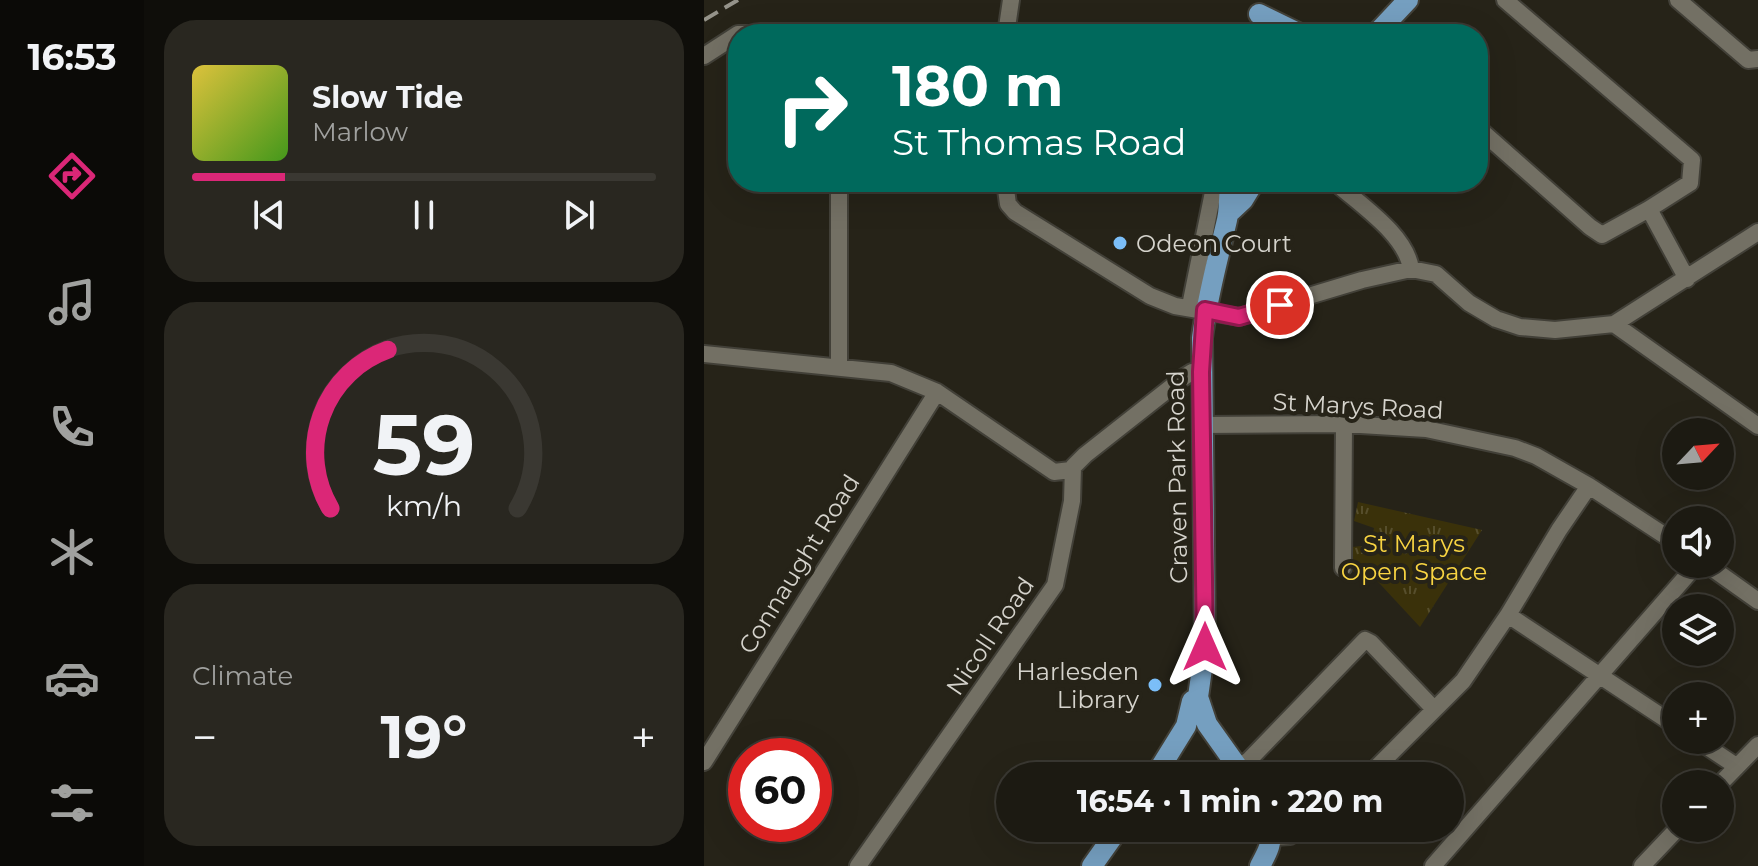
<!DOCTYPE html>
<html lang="en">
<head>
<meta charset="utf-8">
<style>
	:root { --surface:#1c1a12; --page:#292720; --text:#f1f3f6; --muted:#a0a19f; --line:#3a3832; --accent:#db2777 }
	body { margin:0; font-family:Montserrat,sans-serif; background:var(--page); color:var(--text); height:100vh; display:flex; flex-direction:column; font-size:30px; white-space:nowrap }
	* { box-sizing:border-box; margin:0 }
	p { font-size:26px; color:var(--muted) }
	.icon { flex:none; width:44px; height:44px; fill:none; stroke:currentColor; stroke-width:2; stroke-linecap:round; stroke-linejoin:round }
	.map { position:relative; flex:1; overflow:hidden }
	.details { display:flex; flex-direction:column; gap:20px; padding:20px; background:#0f0e0a; width:560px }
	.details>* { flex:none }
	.guide { position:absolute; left:24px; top:24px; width:760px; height:168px; border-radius:32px; box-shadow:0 8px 32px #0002,0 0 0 2px var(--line); background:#00695c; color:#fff; overflow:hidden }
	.needle { width:52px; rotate:64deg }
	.buttons { position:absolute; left:958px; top:418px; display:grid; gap:16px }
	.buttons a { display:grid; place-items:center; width:72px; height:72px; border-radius:50%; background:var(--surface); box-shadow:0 8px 32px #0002,0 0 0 2px var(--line); font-size:40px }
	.speed { position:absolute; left:24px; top:738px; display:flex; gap:16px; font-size:40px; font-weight:700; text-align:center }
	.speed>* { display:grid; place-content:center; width:104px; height:104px; border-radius:50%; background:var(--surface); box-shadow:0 8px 32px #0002,0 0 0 2px var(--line); line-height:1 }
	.speed .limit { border:12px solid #d22; background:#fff; color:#111 }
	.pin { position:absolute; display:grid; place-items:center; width:68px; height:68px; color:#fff; margin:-34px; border:4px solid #fff; border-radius:50%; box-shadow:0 2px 8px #0007 }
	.me { position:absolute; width:88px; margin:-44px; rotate:0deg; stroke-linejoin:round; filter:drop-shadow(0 0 6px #0008) }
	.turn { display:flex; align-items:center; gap:28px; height:168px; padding:0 32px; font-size:36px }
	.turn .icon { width:104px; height:104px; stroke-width:2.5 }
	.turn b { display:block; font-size:56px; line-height:68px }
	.big { font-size:60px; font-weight:700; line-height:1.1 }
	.details .card { flex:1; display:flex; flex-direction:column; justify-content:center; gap:12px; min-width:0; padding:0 28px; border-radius:32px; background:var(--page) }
	.details .dial { align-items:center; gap:0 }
	.dial svg { height:208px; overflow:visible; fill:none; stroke:var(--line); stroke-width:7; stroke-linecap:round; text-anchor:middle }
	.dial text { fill:var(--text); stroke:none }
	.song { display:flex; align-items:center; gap:24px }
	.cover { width:96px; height:96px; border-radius:12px; background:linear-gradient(135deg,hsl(50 70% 55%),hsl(100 70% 35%)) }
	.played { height:8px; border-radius:4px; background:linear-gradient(90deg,var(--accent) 20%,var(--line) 20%) }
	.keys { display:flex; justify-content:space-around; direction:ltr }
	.heat { display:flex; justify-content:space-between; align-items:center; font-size:44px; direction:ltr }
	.trip { position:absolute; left:292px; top:762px; width:468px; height:80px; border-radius:40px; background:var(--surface); box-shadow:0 8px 32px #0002,0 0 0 2px var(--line); font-weight:700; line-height:80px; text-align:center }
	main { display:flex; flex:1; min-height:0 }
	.dock { display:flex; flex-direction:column; width:144px; justify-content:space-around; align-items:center; background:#0b0a07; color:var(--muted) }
	.dock .icon { width:56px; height:56px }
	.dock .selected { color:var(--accent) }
	.dock b { font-size:36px; color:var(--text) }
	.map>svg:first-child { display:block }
</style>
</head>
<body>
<main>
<nav class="dock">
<b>16:53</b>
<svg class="icon selected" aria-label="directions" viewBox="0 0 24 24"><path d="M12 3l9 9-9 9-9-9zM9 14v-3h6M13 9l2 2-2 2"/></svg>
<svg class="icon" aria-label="music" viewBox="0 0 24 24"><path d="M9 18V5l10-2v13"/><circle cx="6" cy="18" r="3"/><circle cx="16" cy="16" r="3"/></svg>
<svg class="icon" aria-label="phone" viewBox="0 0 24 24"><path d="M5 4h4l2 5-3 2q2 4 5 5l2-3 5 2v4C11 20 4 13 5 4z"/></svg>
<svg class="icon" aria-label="climate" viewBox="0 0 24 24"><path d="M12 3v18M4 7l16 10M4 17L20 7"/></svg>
<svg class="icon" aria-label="car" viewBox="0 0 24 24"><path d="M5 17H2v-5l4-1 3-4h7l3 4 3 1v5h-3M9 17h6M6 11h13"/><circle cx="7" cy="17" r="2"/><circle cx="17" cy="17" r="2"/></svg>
<svg class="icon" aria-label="filters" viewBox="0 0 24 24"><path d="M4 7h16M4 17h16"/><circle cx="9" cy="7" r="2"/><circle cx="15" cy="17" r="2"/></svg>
</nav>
<section class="details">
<div class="card">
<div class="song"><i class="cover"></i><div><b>Slow Tide</b><p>Marlow</p></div></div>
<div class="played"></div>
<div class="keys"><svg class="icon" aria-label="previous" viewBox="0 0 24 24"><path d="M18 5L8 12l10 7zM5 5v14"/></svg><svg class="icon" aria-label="pause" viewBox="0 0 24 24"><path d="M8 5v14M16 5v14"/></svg><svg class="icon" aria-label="next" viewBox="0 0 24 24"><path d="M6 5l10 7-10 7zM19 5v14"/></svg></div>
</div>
<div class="card dial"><svg viewBox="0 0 100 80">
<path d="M14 69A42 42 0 1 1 86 69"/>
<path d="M14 69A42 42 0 0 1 36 8" stroke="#db2777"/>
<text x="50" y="56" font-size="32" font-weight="700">59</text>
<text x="50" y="72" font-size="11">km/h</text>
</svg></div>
<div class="card"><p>Climate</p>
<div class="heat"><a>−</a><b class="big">19°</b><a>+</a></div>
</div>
</section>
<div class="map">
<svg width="1054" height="866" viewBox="0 0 1054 866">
	<defs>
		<pattern id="park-tufts" width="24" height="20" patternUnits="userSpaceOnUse" patternTransform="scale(2)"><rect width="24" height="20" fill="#3a310a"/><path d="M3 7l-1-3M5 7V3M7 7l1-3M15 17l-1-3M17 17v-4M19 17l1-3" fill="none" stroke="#564e2c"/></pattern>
	</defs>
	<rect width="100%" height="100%" fill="#262318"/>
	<path fill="url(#park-tufts)" d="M654,502L778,530L716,627L664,571L649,572L648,547L667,545L670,528L650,521Z"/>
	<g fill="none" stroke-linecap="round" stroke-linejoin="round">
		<g stroke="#424038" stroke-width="20">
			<path id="minor" d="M974,0L1044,60L1054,59
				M35,34H166
				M302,34L307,0
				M0,56L34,34
				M774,128L886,227L898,235L945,209L986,183L988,160L801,0
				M301,182L304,204L311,212L446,296L471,306L535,317L658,280L707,269L732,274L765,303L792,319L816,327L851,330L910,324L1054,426
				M631,182C656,205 702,234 707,269
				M945,209L983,279
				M486,306L511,182
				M910,324L1054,232
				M0,354L187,373L233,392L350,472L367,470
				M135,367V182
				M498,425L640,424L722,429L811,448L832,456L885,486L972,543
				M1002,564L1054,601
				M639,568L640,424
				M804,615L972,726
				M993,740L1032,766
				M0,762L233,392
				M535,767L545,760L661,640L667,643L729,708
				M664,776L759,681L804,615L855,530L885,486
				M1016,784L1054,745
				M568,837L586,836L598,828
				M154,866L351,585L368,501L369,467L381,455L480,377L488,372H497
				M729,866L993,564
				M938,866L974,828"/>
		</g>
		<g stroke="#424038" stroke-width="24">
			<path id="major" d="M555,14L596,34
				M672,34L704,0
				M524,214L539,200L550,182
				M494,697L503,724L540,776
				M451,776L482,726L488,701L494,697L501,647L498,338C503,298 514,259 523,220C526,207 524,195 527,182
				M388,866L415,828
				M556,866C563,853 569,843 566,828"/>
		</g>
		<use href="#minor" stroke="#737064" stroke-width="16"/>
		<use href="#major" stroke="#759fc0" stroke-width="20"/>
		<path stroke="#95938a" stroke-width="4" stroke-dasharray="16 8" stroke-linecap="butt" d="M0,20L34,0"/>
	</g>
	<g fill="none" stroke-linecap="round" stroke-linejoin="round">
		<g stroke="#8e194d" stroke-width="20">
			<path id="route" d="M501,647L497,372L501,310L535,317L576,305"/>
		</g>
		<use href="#route" stroke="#db2777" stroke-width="14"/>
	</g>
	<g fill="#7bbef8" stroke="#262318" stroke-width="3">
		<circle cx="416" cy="243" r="8"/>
		<circle cx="451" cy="685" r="8"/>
	</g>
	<g text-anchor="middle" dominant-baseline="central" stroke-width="8" stroke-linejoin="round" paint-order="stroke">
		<g font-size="24" fill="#d5d3cc" stroke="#262318" text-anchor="start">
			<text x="432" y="243">Odeon Court</text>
			<text x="435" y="671" text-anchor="end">Harlesden<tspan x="435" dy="28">Library</tspan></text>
		</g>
		<g font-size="24" fill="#d5d3cc" stroke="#262318">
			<text transform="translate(654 406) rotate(3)">St Marys Road</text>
			<text transform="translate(473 477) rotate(-91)">Craven Park Road</text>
			<text transform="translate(95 564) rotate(-58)">Connaught Road</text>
			<text transform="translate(286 636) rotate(-56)">Nicoll Road</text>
		</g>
		<g font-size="24" fill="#f8d442" stroke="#262318">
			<text x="710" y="543">St Marys<tspan x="710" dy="28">Open Space</tspan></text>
		</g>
	</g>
</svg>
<div class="buttons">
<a><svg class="needle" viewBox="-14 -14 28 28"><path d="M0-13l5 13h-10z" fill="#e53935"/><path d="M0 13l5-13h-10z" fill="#a0a19f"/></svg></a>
<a><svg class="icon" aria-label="sound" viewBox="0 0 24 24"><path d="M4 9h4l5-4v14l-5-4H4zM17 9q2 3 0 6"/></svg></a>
<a><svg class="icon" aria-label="layers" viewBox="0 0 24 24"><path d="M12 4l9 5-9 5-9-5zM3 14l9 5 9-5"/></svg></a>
<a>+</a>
<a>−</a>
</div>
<div class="speed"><div class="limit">60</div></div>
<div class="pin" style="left:576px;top:305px;background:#d93025"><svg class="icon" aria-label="arrive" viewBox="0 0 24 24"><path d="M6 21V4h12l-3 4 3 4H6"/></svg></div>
<svg class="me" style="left:501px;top:647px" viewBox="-20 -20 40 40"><path d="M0-17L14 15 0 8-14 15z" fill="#db2777" stroke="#fff" stroke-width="4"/></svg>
<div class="trip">16:54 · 1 min · 220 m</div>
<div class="guide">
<div class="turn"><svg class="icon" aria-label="right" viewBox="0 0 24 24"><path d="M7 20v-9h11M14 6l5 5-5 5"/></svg><div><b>180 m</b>St Thomas Road</div></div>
</div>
</div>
</main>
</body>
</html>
